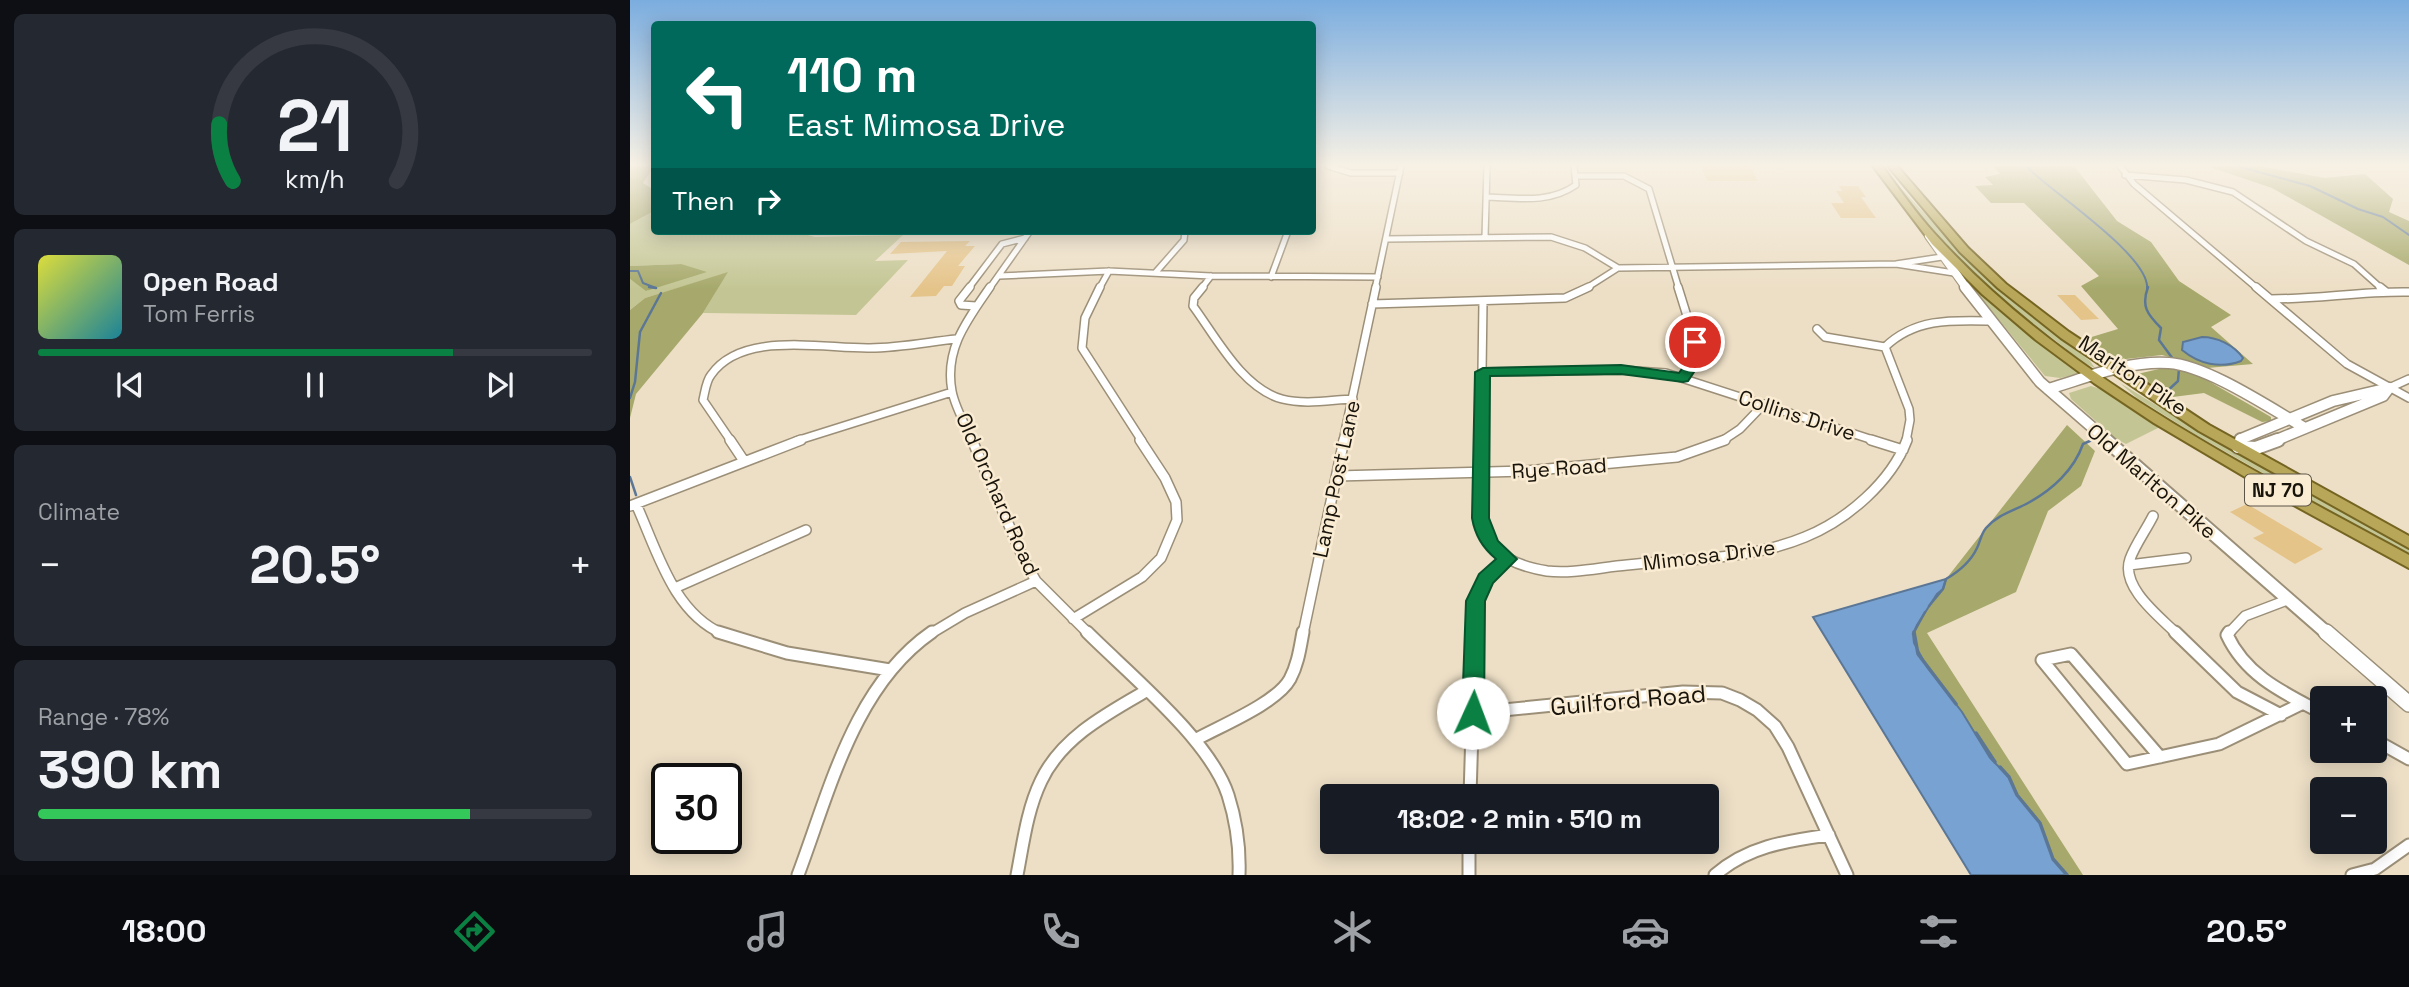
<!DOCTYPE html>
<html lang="en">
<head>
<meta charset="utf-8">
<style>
	:root { --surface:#171b24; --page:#242831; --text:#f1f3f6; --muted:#9ea1a6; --line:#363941; --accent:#0b8043 }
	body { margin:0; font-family:"Space Grotesk",sans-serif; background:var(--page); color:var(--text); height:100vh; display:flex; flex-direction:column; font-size:26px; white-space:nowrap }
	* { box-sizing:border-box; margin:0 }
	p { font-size:23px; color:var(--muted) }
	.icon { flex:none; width:38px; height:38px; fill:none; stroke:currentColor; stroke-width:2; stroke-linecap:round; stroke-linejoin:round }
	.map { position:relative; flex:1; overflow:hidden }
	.panel { display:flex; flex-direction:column; gap:14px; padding:14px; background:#0d0f14; width:630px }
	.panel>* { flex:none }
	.hud { position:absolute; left:21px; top:21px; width:665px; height:214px; border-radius:7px; box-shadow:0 4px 18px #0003; background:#00695c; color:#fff; overflow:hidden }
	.tools { position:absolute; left:1680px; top:686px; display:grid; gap:14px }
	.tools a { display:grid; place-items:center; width:77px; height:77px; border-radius:7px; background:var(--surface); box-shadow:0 4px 18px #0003; font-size:35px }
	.speed { position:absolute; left:21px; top:763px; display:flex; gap:14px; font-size:35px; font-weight:700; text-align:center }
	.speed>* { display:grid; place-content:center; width:91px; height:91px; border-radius:50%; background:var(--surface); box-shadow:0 4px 18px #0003; line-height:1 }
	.speed .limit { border:4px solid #111; border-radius:10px; background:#fff; color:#111 }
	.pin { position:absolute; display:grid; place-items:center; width:60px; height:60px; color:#fff; margin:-30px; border:4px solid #fff; border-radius:50%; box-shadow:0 2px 7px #0007 }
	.me { position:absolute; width:77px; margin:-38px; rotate:2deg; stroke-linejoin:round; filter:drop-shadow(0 0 5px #0008) }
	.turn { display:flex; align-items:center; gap:24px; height:147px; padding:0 21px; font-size:32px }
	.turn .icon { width:91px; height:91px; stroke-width:2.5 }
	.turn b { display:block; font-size:49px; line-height:60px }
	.then { display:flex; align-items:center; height:66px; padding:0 21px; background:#0003; gap:14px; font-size:26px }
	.big { font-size:52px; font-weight:800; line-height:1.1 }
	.panel .card { flex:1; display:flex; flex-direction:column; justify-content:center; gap:10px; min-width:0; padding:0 24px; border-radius:10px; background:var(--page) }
	.panel .dial { align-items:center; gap:0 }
	.dial svg { height:182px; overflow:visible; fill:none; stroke:var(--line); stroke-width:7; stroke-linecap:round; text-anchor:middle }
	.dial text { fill:var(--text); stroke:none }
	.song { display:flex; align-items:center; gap:21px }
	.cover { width:84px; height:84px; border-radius:10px; background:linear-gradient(135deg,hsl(60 70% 55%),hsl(190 70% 35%)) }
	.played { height:7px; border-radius:4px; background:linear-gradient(90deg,var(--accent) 75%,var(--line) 75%) }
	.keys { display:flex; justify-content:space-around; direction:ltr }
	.heat { display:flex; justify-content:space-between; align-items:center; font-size:38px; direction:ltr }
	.charge { height:10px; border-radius:5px; background:linear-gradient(90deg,#34c759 78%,var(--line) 0) }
	.trip { position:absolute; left:690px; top:784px; width:399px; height:70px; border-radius:7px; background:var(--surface); box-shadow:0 4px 18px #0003; font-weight:800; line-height:70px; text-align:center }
	.tabs { display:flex; height:112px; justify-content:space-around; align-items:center; background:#090b0e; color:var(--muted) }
	.tabs .icon { width:49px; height:49px }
	.tabs .selected { color:var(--accent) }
	.tabs b { font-size:32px; color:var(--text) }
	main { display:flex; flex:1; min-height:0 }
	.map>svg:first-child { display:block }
</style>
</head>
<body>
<main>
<section class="panel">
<div class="card dial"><svg viewBox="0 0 100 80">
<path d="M14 69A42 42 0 1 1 86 69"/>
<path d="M14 69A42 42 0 0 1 8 44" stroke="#0b8043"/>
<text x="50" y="56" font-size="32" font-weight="700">21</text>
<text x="50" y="72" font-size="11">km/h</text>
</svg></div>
<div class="card">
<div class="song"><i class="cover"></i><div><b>Open Road</b><p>Tom Ferris</p></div></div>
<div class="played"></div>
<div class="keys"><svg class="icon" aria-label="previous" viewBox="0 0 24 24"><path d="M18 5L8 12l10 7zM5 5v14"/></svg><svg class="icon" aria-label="pause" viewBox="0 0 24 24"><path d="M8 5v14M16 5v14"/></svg><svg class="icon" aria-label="next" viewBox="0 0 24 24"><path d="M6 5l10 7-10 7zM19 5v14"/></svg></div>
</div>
<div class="card"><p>Climate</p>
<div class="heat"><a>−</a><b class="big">20.5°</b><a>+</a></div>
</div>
<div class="card"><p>Range · 78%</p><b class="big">390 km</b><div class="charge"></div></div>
</section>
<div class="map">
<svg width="1779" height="875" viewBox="0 0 1779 875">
	<rect width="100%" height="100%" fill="#eddfc6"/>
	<path fill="#c3c694" d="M1255,171L1355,278L1460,361L1465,368C1451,363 1438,350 1426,341C1367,297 1291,235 1255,171Z
		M24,211V231H163L185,237L273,235L245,261L278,260L226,315L73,313L97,273L15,298L0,310V279L17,291L51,264L0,266V224Z
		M1329,274L1372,311L1451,373L1430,378L1415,376L1369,320L1360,316Z
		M1490,383L1557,424L1779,548V556L1566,435L1507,398Z
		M1461,386L1480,392L1532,426L1496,444L1486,439L1441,399L1439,393Z"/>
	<path fill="#a6a96b" d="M0,166H24L13,183L24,190V211L0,224Z
		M1363,166H1444L1487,221L1521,242L1549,281L1601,315L1581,327L1623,364L1577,368L1532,355L1487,360L1455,339L1488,329L1451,286L1469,276L1394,203H1361L1345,186L1363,185L1355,177L1370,174Z
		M1577,166H1629L1695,178L1735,174L1763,199L1759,212L1779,221V265L1642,188Z
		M51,264L77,272L16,291L0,279V266Z
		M98,272L73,313L6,394L0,418V310L15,298Z
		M1542,366L1561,371L1641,417V421L1632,422L1574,393L1535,398L1503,375Z
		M1437,425L1465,451L1451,486L1418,511L1386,592L1297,633L1453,875H1437L1423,859L1410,823L1387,795L1379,777L1360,758L1332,712L1297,667L1283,638C1286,615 1313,598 1316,579Z"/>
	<path fill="#78a2d1" stroke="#5c7796" stroke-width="2" d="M1572,337C1587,337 1604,345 1613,358L1611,361C1590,369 1569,364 1552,350L1553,342Z
		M1316,579L1313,589L1307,594L1287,625L1283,634L1284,643L1297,667L1332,712L1360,758L1379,777L1387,795L1410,823L1423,859L1437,875H1341L1183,617Z"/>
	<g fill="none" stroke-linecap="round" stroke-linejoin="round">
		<path stroke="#5c7796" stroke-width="2" d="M1396,166C1418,190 1521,256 1517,289
			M1606,166L1680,186L1728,209L1753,217L1779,235
			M0,271H8L13,283L26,288"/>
		<path stroke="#5c7796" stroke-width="2.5" d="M19,287L26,288
			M1518,287C1511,306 1517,314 1531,328L1529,340L1543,359
			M1533,395L1548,381L1549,368
			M0,398L5,382L10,332L31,293
			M0,477L6,495
			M1299,606L1313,589L1316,579C1328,572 1341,561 1347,548C1350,542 1351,534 1356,528C1367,515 1383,511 1398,503C1422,490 1444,470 1453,444L1462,440
			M1283,634L1295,612"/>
		<path stroke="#5c7796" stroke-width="3.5" d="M1284,632L1288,654L1326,704
			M1346,733L1365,762
			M1370,767L1379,777L1387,795L1410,823L1423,859L1437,875"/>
	</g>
	<path fill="#e5c48a" d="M1071,166H1120L1128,181H1077Z
		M1209,186H1228L1236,197H1231L1246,218H1211L1201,203H1214L1206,191H1212Z
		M340,241L335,246H345L328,266H335L322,286H314L306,296L280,297L317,251L260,254L271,242Z
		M1427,295H1445L1469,319L1451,320Z
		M1617,504L1693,549L1665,564L1623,538L1634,533L1600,512Z"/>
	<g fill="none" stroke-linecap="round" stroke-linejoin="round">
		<g stroke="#9c8f78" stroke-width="8">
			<path id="minor-far3" d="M698,166L721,173H770
				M1490,166L1504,184L1628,289
				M1495,175L1556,180L1603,192L1676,241L1724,264L1752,289
				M946,176H994L1019,189L1049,289
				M856,197C887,198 919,204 946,185L944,166
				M855,237L857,166
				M756,239L921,237L955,248L988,268
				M1266,264L1324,273
				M988,268L1266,264L1312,257
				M526,272L554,240L555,231
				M369,276L479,271L581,276L748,277
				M641,277L658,231
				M338,289L372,244L395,238
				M359,289L400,231
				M469,289L479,271
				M571,289L581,276
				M745,289L771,166
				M955,289L988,268"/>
		</g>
		<g stroke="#9c8f78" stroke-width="10">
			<path id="minor-far2" d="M340,287L329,301L331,305L346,306
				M470,287L455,318L452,348L512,441
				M573,287L564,298L563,306C586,337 612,388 652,399C675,405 700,400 723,399
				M1048,287L1066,345L1065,360L1053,378
				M1626,287L1717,364L1779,398
				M1750,287L1755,291
				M1641,299C1688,299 1733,291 1779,292
				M742,304L935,298L959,287
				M1187,329L1195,337L1255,347
				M853,372L991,370L1036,373L1246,441
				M1759,388L1779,379
				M101,441L73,400C75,392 76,381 81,375C112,330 194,349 240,348C269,348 298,342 326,339
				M166,441L322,392
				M343,441C336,426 325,408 322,391C314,349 338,319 360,287
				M713,441L746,287
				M851,441L853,302
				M1092,441L1110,429L1134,404
				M1276,441L1280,420L1279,409L1255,347C1285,318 1322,320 1361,321"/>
		</g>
		<g stroke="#9c8f78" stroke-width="12">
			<path id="minor-far1" d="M100,440L114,461
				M342,440L394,560L406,581L459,634
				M851,440C851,473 840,521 865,548C877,562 899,568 917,571C943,574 972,567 997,565C1056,559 1120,560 1175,537C1217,520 1261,482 1277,440
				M1241,440L1273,450
				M707,476L896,471L1047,457L1095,440
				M6,504C27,550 43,613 93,634
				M0,506L171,440
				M1523,516C1516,530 1505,545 1500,559C1490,587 1530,617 1547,634
				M1499,565L1556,558
				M47,587L176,530
				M443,619L512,577L531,558L547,520L546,502L535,478L510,440
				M300,634L335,613L406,581
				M673,634L714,440
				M845,634C846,594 847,586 877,559
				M1598,634L1615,616L1657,600"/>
		</g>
		<g stroke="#9c8f78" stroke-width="15">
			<path id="minor" d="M88,632L157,653L260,670
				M457,632C499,674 580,740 598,795C606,820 610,849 609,875
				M1545,632L1607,692L1651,715
				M1599,632L1597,635C1616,676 1654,693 1692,713
				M843,713L1053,692L1092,693L1110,700L1127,710L1145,726L1158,747L1217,875
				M565,740C590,726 647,703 660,679C668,664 670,648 673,632
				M1745,740L1779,759
				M1530,757L1441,654L1412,660L1497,764L1589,744L1673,703
				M840,796L845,632
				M839,842V875
				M168,875C200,790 224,686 302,632
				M387,875C393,844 397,810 411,781C431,738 476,714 516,691
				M1085,875C1118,846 1157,841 1199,835
				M1722,875L1745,869L1779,845"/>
		</g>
		<g stroke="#9c8f78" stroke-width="10">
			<path id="tertiary-far3" d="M1299,236L1337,289"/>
		</g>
		<g stroke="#9c8f78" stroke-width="13">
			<path id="tertiary-far2" d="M1335,287L1410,382L1478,441
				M1418,389C1456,378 1498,360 1539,363C1578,366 1640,408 1675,428
				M1611,441V439L1703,401L1759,388
				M1644,441L1753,396L1759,388"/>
		</g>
		<g stroke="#9c8f78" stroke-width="16">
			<path id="tertiary-far1" d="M1476,440L1698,634
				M1611,440V446
				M1608,447L1626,448L1648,440"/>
		</g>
		<g stroke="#9c8f78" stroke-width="18">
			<path id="tertiary" d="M1696,632L1779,704"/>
		</g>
		<g stroke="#756522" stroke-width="4">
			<path id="trunk" d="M1243,166H1252C1269,189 1285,212 1304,233C1433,376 1612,464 1779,555V568L1649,497L1524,423L1464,383L1406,340L1352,294L1302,244Z
				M1258,166H1267L1338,248L1376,284L1439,332L1579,425L1779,536V548L1569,431L1431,338L1368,288L1330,252Z"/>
		</g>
		<use href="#minor-far3" stroke="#fff" stroke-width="5"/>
		<use href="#minor-far2" stroke="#fff" stroke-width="7"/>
		<use href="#minor-far1" stroke="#fff" stroke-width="9"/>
		<use href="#minor" stroke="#fff" stroke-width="11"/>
		<use href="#tertiary-far3" stroke="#fff" stroke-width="8"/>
		<use href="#tertiary-far2" stroke="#fff" stroke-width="10"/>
		<use href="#tertiary-far1" stroke="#fff" stroke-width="12"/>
		<use href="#tertiary" stroke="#fff" stroke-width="15"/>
		<use href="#trunk" fill="#b8a758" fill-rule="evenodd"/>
	</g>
	<linearGradient id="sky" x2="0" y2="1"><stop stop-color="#7baddf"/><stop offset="0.57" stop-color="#f7f1e5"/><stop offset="1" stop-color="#f7f1e5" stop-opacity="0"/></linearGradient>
	<rect width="1779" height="289" fill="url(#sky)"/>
	<path fill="#0b8043" stroke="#07532c" stroke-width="2" d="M1065,338L1072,342V360L1058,381L1053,382L991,374L860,376L859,518L868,541L887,559L863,583L855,601L854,713L850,719L843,722L835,719L832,713L836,601L849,574L866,559C852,547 845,535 842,518L845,372L853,368L991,365L1049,373L1058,360V342Z"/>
	<g text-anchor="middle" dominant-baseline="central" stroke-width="5" stroke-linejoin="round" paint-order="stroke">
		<rect fill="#faecd3" stroke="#5c5547" stroke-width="2" x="1615" y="474.5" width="66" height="31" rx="5"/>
		<g font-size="19" font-weight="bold" fill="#19140b">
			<text x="1648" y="490">NJ 70</text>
		</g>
		<g font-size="21" fill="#19140b" stroke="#faecd3">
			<text transform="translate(1503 375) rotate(34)">Marlton Pike</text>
			<text transform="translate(1167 415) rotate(18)">Collins Drive</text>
			<text transform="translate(929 468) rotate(-4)">Rye Road</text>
			<text transform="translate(706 479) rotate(-78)">Lamp Post Lane</text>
			<text transform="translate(1522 481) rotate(41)">Old Marlton Pike</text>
			<text transform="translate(368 494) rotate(66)">Old Orchard Road</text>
			<text transform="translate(1079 555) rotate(-7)">Mimosa Drive</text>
		</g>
		<g font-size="24" fill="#19140b" stroke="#faecd3">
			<text transform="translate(998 700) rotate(-5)">Guilford Road</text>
		</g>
	</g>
</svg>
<div class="tools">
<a>+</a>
<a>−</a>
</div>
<div class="speed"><div class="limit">30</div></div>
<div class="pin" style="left:1065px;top:342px;background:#d93025"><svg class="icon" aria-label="arrive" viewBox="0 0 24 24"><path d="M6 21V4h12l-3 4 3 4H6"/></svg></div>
<svg class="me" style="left:843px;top:713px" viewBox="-20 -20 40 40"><circle r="19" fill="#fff"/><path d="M0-13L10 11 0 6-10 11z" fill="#0b8043"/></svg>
<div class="trip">18:02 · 2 min · 510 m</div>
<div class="hud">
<div class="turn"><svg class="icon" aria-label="left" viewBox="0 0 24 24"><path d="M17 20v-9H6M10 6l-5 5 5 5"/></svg><div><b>110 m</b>East Mimosa Drive</div></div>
<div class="then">Then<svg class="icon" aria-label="right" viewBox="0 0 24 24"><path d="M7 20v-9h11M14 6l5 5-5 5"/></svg></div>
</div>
</div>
</main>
<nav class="tabs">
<b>18:00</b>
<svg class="icon selected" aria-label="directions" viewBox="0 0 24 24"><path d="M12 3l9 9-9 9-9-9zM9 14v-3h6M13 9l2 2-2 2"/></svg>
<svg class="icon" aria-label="music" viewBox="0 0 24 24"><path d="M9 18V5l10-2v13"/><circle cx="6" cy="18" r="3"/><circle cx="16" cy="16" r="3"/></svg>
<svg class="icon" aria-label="phone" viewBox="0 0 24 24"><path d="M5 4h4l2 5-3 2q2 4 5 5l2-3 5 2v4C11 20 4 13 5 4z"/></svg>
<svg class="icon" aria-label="climate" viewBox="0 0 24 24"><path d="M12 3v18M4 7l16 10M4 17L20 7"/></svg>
<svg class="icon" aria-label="car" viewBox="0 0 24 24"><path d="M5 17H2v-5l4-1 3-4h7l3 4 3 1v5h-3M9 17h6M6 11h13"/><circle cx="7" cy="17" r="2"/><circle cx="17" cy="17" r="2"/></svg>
<svg class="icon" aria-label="filters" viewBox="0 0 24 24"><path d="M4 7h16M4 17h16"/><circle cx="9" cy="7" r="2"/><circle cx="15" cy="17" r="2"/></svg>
<b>20.5°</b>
</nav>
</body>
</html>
